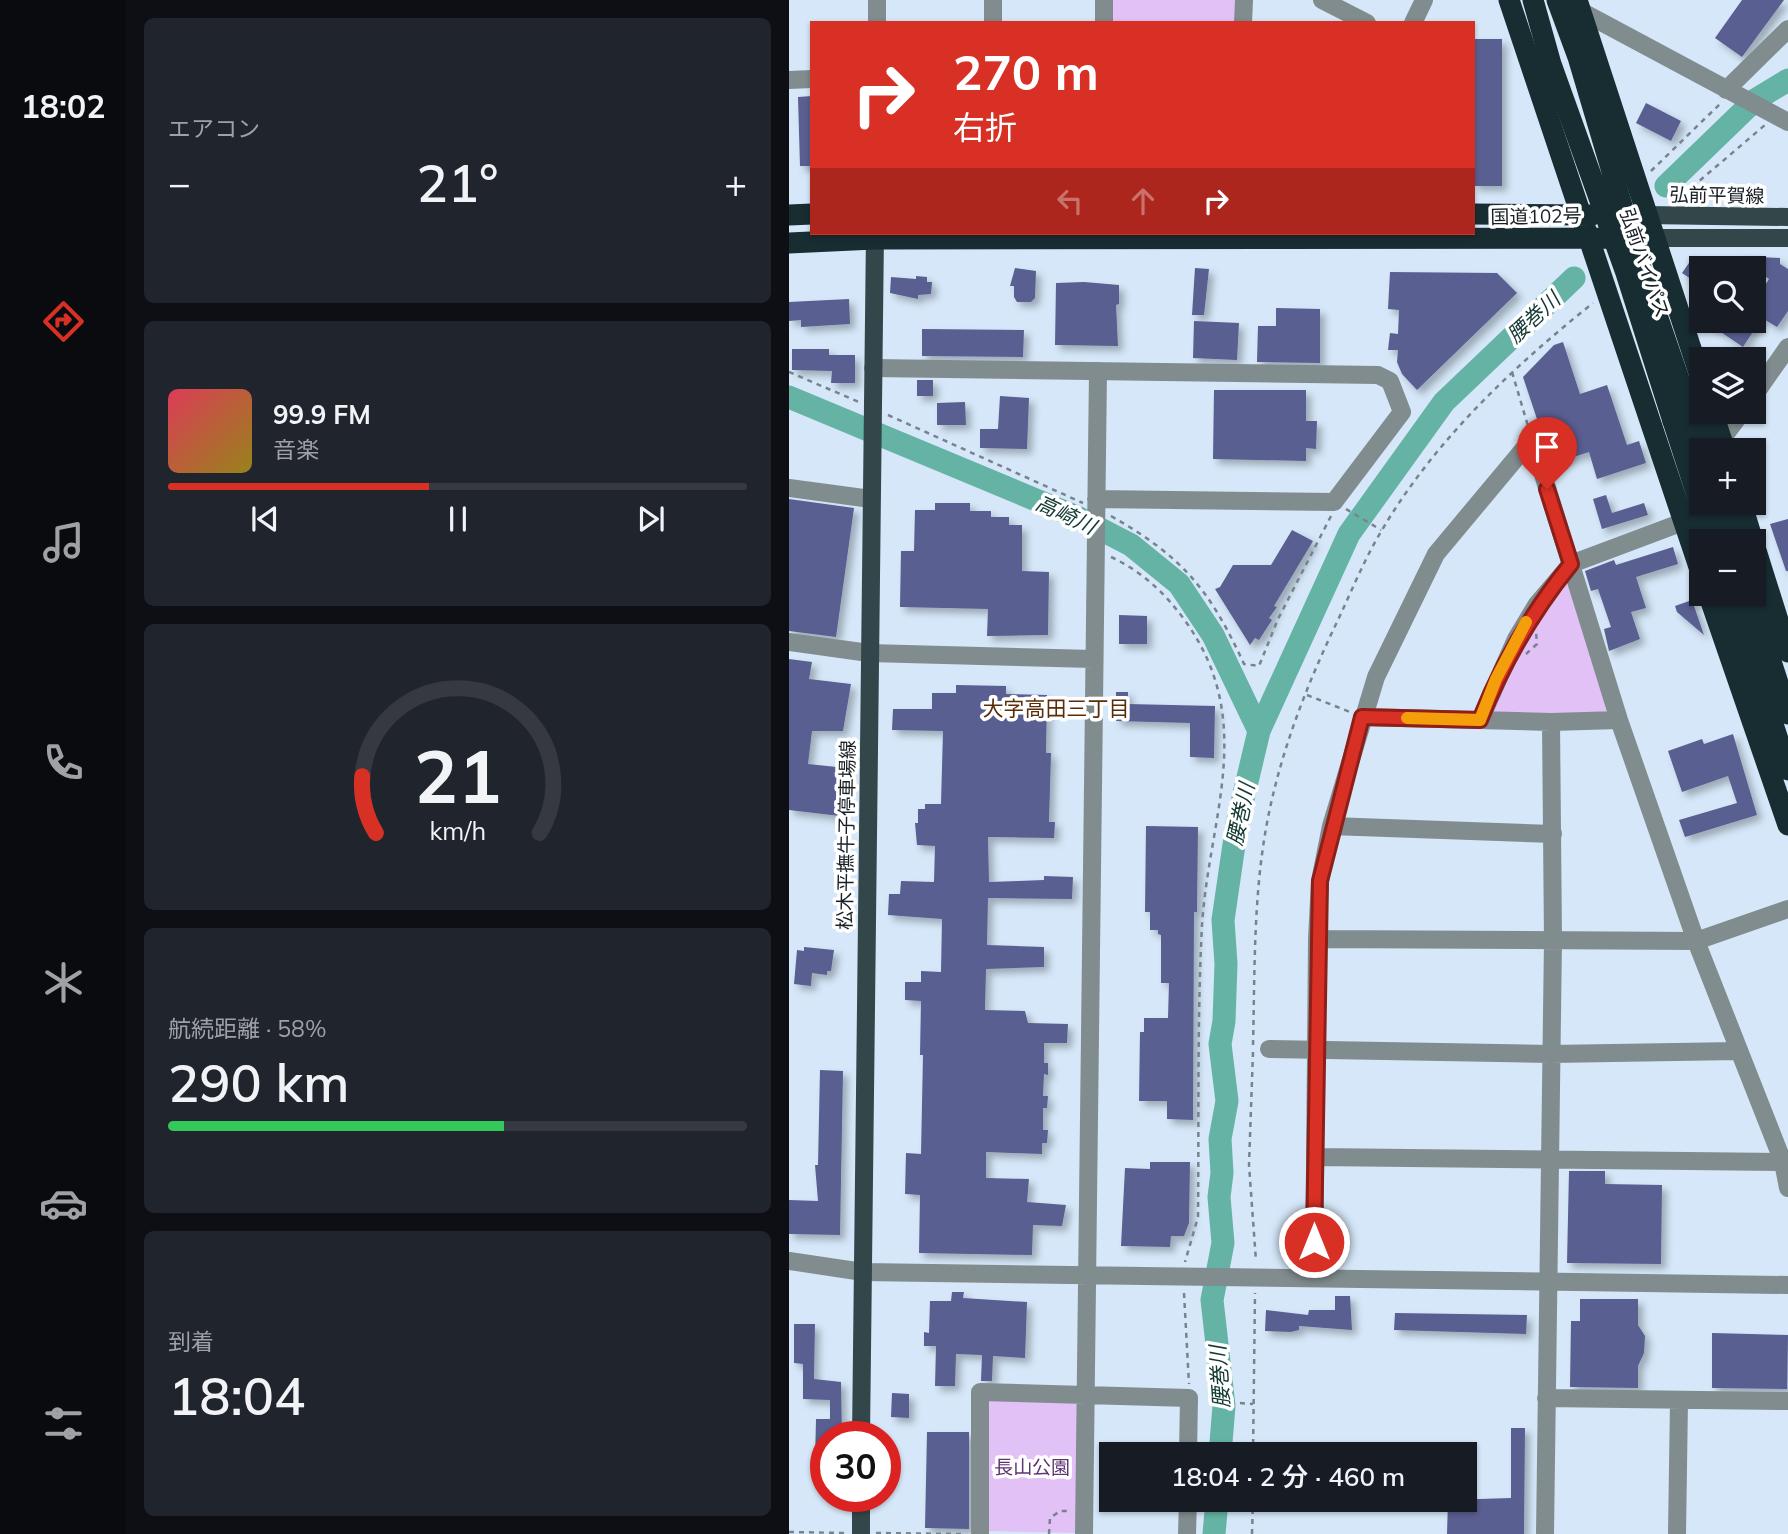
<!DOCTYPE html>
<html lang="ja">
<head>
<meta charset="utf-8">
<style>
	:root { --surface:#171b24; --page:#20242c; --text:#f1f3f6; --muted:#9ea1a6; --line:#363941; --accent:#d93025 }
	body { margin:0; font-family:Mulish,"Noto Sans JP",sans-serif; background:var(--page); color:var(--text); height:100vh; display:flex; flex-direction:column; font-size:26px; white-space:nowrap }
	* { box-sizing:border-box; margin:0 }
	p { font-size:23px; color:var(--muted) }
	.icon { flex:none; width:38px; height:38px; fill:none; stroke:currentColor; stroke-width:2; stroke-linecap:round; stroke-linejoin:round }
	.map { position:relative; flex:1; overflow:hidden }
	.panel { display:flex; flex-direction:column; gap:18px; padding:18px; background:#0d0f14; width:663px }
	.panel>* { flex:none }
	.hud { position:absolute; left:21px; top:21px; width:665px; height:214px; border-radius:0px; box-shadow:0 2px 5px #0004; background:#d93025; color:#fff; overflow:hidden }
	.controls { position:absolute; left:900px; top:256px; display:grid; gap:14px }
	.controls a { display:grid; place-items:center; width:77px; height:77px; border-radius:0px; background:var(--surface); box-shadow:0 2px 5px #0004; font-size:35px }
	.speed { position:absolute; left:21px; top:1421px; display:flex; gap:14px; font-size:35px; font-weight:700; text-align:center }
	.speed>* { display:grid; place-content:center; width:91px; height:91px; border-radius:50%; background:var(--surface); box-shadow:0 2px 5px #0004; line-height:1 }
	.speed .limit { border:10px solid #d22; background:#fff; color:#111 }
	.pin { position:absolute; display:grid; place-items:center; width:60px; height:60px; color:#fff; margin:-72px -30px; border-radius:50% 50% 50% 0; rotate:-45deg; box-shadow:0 0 7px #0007 }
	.pin .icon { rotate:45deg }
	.me { position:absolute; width:77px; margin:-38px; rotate:0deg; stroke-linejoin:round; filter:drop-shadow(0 0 5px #0008) }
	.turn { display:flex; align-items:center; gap:24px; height:147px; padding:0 28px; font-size:32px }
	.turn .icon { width:91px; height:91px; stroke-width:2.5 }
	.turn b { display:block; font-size:49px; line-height:60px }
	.lanes { display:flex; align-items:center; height:66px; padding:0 28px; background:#0003; justify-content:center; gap:35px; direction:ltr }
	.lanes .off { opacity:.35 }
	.big { font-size:52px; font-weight:600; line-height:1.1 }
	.panel .widget { flex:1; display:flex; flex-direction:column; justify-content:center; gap:10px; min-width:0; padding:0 24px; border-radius:10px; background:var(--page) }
	.panel .dial { align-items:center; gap:0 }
	.dial svg { height:182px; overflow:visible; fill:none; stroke:var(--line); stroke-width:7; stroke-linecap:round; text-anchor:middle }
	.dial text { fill:var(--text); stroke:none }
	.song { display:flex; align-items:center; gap:21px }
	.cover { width:84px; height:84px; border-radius:10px; background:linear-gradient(135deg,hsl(350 70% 55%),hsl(50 70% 35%)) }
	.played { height:7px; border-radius:4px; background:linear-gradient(90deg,var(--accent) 45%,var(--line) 45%) }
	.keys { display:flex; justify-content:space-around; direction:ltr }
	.heat { display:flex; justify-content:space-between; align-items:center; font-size:38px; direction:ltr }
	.charge { height:10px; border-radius:5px; background:linear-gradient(90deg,#34c759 58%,var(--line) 0) }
	.trip { position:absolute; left:310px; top:1442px; width:378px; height:70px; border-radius:0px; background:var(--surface); box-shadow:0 2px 5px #0004; font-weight:600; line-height:70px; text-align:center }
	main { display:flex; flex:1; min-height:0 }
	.menu { display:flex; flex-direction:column; width:126px; justify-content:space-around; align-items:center; background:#090b0e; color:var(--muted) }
	.menu .icon { width:49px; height:49px }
	.menu .active { color:var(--accent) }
	.menu b { font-size:32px; color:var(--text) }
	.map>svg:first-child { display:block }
</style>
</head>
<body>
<main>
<nav class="menu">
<b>18:02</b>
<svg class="icon active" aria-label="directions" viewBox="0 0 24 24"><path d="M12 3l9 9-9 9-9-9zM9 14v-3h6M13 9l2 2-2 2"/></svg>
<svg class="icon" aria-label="music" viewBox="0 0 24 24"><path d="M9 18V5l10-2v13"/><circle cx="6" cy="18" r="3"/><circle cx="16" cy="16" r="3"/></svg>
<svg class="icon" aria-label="phone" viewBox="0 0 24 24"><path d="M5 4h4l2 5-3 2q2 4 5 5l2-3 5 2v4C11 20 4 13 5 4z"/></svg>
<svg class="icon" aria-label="climate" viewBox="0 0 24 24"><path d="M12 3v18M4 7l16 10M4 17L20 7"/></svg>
<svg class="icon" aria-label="car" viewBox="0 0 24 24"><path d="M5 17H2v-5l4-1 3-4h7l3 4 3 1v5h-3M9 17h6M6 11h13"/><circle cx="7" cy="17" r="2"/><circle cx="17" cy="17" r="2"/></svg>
<svg class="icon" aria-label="filters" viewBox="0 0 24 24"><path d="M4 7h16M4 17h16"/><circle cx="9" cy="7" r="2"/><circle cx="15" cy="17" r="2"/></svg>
</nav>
<section class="panel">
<div class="widget"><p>エアコン</p>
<div class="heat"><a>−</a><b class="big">21°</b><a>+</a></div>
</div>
<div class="widget">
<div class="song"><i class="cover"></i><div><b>99.9 FM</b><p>音楽</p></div></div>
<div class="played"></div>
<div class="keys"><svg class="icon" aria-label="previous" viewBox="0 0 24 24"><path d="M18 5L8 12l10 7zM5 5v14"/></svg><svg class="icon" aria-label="pause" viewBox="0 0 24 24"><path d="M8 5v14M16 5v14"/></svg><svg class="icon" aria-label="next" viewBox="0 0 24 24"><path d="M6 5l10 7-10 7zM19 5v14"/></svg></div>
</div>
<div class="widget dial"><svg viewBox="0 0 100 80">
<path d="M14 69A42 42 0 1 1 86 69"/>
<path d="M14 69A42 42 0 0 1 8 44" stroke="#d93025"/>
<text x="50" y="56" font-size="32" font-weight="700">21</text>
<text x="50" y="72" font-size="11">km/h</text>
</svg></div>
<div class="widget"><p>航続距離 · 58%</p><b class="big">290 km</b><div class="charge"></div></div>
<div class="widget"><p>到着</p><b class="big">18:04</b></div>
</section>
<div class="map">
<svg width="999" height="1534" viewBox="0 0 999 1534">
	<defs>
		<filter id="shadow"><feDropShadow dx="5" dy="5" stdDeviation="3.5" flood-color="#0004"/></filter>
	</defs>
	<rect width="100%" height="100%" fill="#d5e7f8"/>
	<path fill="#e2c1f6" d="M320,0H450L449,23L319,21Z
		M780,579L824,717L702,716C710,669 747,613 780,579Z
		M202,1397L291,1404L288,1533L196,1531V1403Z"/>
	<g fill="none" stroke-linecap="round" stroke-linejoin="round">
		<path stroke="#64b3a5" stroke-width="23" d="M877,186L966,100L999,80
			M0,397L288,517L342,545L390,584L424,635L470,731
			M431,1454L435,1406L423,1300L434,1243L430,1197L433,1173L431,1139L438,1101L431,1044L435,1021L437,964L434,920L448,824L470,731L560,534L655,402L785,278
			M425,1534L428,1500"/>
	</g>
	<path fill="#5a5e91" filter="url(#shadow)" d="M953,0H995L953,57L926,38Z
		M684,39H713V186H684Z
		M23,96V166H11L9,97Z
		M857,103L892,121L882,141L847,123Z
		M949,256L991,258V264L999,269V311L988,327L973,318L954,347L914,320H964V303L980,279L964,268H941Z
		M902,260L912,266V304L900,296L908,283L893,273Z
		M226,268L247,271L246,298L242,302H228L225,297V286H221Z
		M406,268L420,269L415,315H403Z
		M601,272L708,273L728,293L628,390L613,374L608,362L609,350H599L601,333L609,334L610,310L599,309Z
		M127,276L138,277V282H143L142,294L129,295V299L101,293L102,277L127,279Z
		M295,282L330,285V304L327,305L329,346L266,345L267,283Z
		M60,299L61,324L12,327V320L0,321V302Z
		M487,308L531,309V363L468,362L469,326H487Z
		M405,321L450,323L448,360L404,358Z
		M133,329L235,330L234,357L133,356Z
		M774,342L791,394L818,385L838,445L850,441L857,463L808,479L800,452L763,464L734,377L765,345Z
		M3,349H40V355H66V383H42L43,371L3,370Z
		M128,380H144V396H128Z
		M425,390H517V421H528L527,449L517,448V461L424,459Z
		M211,396L240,398L238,449L191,448V429H209Z
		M176,402L177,425H148V403Z
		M817,495L823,513L855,503L859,515L813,529L804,499Z
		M0,499L65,508L47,637L0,631Z
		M146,503H181V511H202V517H220V525H233V571L260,572L259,635L198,636L199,609L111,607L112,551H125L126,510H146Z
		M999,519V571H997L981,524Z
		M503,530L524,541L485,606L488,607L480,618L483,620L470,640L466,638L461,645L426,589L431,587L444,565H482Z
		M884,547L889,564L847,577L857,608L842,612L851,639L820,651L815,629L822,627L809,589L802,591L796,571L825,560L827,565Z
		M903,600L915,635L888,612L886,606Z
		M330,615L358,616V644H330Z
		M0,659L23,662L20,679L62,684L54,731H23L19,764L57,768L51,816L0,810Z
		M167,685L217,686V694L258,695L257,753H262L260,822H266L265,838L199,837L200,882L255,880V876L284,877L283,899L199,898L198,945L255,947V967L197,969L196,1010L236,1011L239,1023L279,1024L278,1043H255V1063H259V1075L255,1074L254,1096H259L258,1108H254V1130H259L258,1143H253V1154L197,1152V1178L240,1179L238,1202L277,1205L273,1226L244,1225L243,1255L130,1253L131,1195L116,1194L117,1153L132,1154L134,1055H131L132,1001L116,1000V982H132V971L152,972L153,919L99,915L100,894H111L112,881L145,882L146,846L128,845L126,823H129V809H136V804H152L154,731L103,730L104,709H143V693H167Z
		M327,692H339V704L426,706L425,758L401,757V723L327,721Z
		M944,734L968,815L896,837L890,820L948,803L939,776L893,792L879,751L913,739L915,744Z
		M357,826L409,827L408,912H405L404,1120L378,1119V1101H350L351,1032H355V1018H379L380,983H372V935L369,934V930H361V912H356Z
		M15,947L45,950L42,971H38V975L23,973L22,986L5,984L8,950L15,951Z
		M31,1070L54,1071L51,1235L0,1234V1200L29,1201L26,1165H29Z
		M361,1162H401L400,1223L395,1236H382L381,1247L332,1246L336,1168L361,1169Z
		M780,1171H816V1184L873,1185L872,1264L778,1263Z
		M163,1292H175L174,1298L238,1302L236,1358L204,1356L203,1381H192L193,1355L167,1354L166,1386H146L147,1346H135V1332L140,1333L141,1301H162Z
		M546,1296H561L563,1330L510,1326V1330L502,1332L476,1331L477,1310L519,1315L520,1310H546Z
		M791,1299H849V1325L856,1336L855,1353L849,1366V1388L781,1387L782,1321H791Z
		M606,1313L738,1315L737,1334L605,1330Z
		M5,1324H26L25,1379L52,1382L53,1437H37V1463L26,1462L27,1419H41V1400L14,1399V1364L5,1363Z
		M923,1333L999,1335L998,1389L923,1388Z
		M103,1393L120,1394V1418L102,1417Z
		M722,1428H736L735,1534H658L659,1500L722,1498Z
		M138,1432H180V1529L136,1528Z"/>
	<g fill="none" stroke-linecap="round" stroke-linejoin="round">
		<path stroke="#77838f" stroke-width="2.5" stroke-dasharray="5 5" stroke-linecap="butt" d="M862,171L933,102
			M888,200L976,125
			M0,372L70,402
			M723,372L739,426
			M99,415L294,503
			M557,509L592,530
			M322,516C394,557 421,590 455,664L470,666L489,619L542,516
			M322,557C354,572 377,594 397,622C468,722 420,817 413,925C408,1022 410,1120 409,1217L396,1262
			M737,654L748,644L747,632
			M518,695L561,712
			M464,1045C466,966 464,886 481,808C495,743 520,680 549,620C563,590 576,558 593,530C646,440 724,367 804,303
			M464,1052L460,1165L467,1261
			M395,1293L400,1384
			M451,1403L464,1404
			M464,1454L466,1293
			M0,1532L56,1533
			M87,1533L175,1534
			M260,1534L261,1518L271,1511H281
			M463,1534L464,1500"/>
		<path stroke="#818c8f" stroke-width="18" d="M315,0V23
			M533,0L578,23
			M786,8L999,122
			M88,23V0
			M204,23V0
			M454,23L455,0
			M624,23L635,0
			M0,80L23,79
			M937,90L999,29
			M84,368L589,375L601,381L613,412L545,502L307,499
			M964,397L999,347
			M932,440L954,411
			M0,488L82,499
			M0,642L80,653L304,659
			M573,717L762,722L830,720
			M691,720L727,639L748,604L782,564L894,522
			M542,826L764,834
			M528,939L907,941L999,909
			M480,1049L761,1054L949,1051
			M526,1157L994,1162
			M0,1261L74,1272L999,1285
			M525,1278L528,939L531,881L542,826L587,677L647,554L743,439L830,720L907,941L994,1162L999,1188
			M757,1398L999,1401
			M191,1534V1392L400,1398L399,1454
			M295,1534L309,371
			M398,1534L399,1500
			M756,1534L764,940L762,722
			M888,1534L890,1401"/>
		<path stroke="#33464a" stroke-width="18" d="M857,215L999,217
			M864,238H999
			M72,1437L86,233
			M72,1534V1496"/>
		<path stroke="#172d32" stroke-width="21" d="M720,0L912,573
			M788,0L912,379
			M684,214L803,215
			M0,215L23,214
			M0,243L85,239L864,238
			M923,411L936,450
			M902,414L914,450
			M884,421L923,541
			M931,502L943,541
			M952,502L964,541
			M964,541L999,652
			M919,593L999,825
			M941,593L999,770
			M960,593L999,714"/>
		<path stroke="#172d32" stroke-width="21" d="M744,0L762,64L837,273L884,421
			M768,0L789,57L851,266L902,414"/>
	</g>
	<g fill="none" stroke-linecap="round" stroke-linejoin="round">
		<g stroke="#8d1f18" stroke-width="18">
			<path id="route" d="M525,1242L531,881L573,717L691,720C714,662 742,613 782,564L758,489"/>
		</g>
		<use href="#route" stroke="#d93025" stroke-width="12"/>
		<path stroke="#f59e0b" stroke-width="12" d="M618,718L691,720L707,679L737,622"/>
	</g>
	<g text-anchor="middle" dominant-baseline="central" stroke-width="7" stroke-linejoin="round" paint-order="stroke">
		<g font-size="19" fill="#181f25" stroke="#fff">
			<text transform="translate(928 195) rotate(1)">弘前平賀線</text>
			<text transform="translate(747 216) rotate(-1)">国道102号</text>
			<text transform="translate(856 263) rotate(71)">弘前バイパス</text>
			<text transform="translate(57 835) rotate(-89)">松木平撫牛子停車場線</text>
		</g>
		<g font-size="19" fill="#5d3372" stroke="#fff">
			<text x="243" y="1467">長山公園</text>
		</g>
		<g font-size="21" font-style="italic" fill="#143a34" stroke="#fff">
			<text transform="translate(744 317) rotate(-43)">腰巻川</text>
			<text transform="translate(277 514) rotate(25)">高崎川</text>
			<text transform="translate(451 814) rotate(-78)">腰巻川</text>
			<text transform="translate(430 1377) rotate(-94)">腰巻川</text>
		</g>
		<g font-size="21" fill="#592c0a" stroke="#fff">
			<text x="267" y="708">大字高田三丁目</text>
		</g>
	</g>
</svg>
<div class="controls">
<a><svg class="icon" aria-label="search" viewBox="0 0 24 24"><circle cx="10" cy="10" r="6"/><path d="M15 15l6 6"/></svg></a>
<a><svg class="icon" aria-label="layers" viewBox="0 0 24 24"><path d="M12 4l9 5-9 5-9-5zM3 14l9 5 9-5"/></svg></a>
<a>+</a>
<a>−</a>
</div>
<div class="speed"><div class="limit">30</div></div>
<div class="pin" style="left:758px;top:489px;background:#d93025"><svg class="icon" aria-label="arrive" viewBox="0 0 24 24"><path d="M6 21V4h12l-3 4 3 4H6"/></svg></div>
<svg class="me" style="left:525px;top:1242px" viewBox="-20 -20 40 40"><circle r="17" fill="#d93025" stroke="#fff" stroke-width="3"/><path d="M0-11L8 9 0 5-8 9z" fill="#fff"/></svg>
<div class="trip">18:04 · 2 分 · 460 m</div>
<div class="hud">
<div class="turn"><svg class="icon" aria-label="right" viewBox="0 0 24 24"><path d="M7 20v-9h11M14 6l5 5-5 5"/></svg><div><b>270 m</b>右折</div></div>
<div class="lanes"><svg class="icon off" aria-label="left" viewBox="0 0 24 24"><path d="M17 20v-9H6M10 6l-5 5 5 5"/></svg><svg class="icon off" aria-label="ahead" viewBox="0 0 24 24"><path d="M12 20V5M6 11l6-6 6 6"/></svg><svg class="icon" aria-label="right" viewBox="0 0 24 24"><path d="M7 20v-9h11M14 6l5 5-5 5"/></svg></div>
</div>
</div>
</main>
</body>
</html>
